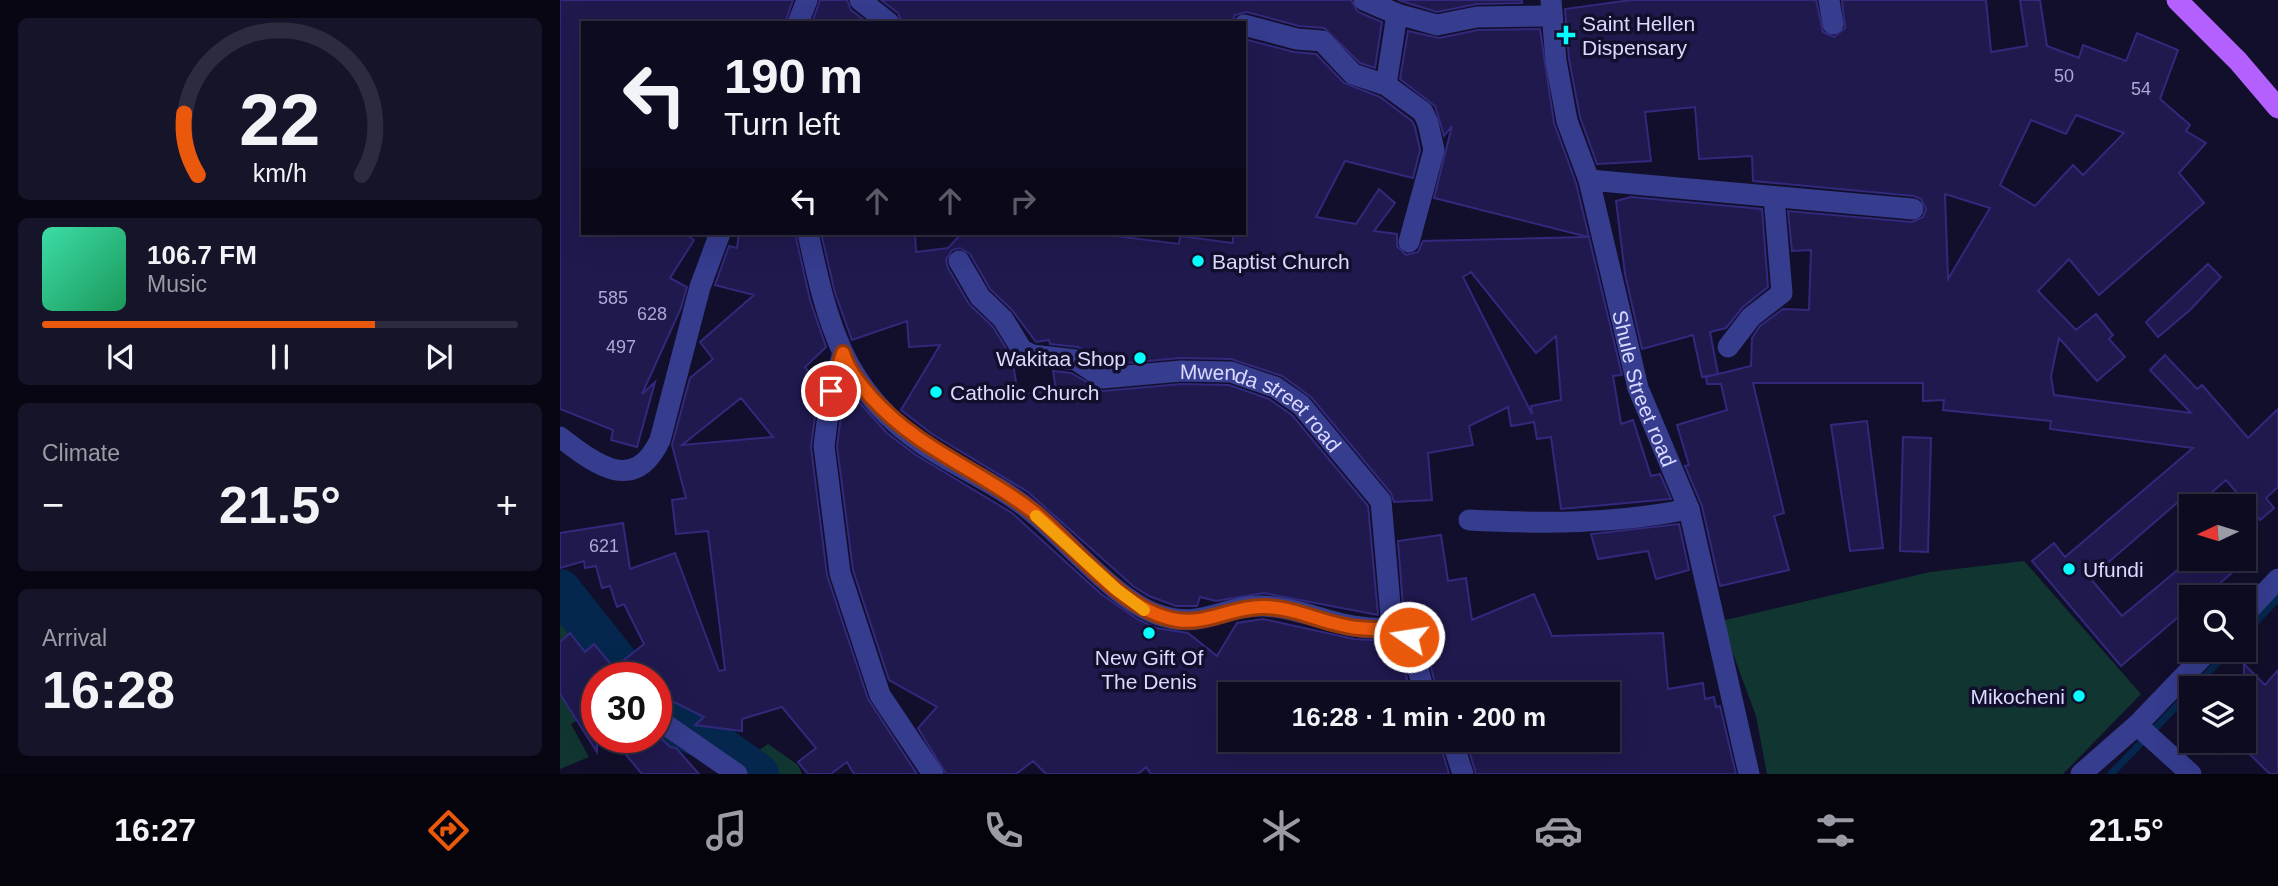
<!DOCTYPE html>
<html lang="en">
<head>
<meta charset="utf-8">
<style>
	:root { --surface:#0d0b20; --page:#161429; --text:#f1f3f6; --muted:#9a9ba5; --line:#2d2b3e; --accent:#ea580c }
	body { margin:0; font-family:Arial,sans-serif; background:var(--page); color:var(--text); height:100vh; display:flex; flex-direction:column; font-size:26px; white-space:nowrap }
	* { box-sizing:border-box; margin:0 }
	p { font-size:23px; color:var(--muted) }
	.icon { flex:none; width:38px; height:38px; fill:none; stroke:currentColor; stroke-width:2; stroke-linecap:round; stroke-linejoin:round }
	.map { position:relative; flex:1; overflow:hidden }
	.panel { display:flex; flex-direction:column; gap:18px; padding:18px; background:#070612; width:560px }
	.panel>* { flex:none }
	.hud { position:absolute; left:21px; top:21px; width:665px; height:214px; border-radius:0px; box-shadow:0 7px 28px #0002,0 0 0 2px var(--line); background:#0d0b20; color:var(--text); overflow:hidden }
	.needle { width:46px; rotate:266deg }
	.controls { position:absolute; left:1619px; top:494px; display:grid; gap:14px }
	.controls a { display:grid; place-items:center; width:77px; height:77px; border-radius:0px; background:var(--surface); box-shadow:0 7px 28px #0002,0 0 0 2px var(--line); font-size:35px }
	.speed { position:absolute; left:21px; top:662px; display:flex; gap:14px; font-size:35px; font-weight:700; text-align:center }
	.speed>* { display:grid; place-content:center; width:91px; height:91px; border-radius:50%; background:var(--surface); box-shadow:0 7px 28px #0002,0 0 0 2px var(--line); line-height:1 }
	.speed .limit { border:10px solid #d22; background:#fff; color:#111 }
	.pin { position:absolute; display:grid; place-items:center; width:60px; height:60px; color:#fff; margin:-30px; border:4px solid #fff; border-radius:50%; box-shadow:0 2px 7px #0007 }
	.me { position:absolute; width:77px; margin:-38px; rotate:283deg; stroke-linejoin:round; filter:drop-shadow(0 0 5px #0008) }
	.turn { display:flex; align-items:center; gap:24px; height:147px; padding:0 28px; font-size:32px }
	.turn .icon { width:91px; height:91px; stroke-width:2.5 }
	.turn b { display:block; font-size:49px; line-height:60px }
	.lanes { display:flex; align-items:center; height:66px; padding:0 28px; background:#0003; justify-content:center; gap:35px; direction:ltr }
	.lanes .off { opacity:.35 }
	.big { font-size:52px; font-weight:600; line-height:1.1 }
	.panel .widget { flex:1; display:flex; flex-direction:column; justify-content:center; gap:10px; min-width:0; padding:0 24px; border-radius:10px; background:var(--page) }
	.panel .dial { align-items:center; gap:0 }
	.dial svg { height:182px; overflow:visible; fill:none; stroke:var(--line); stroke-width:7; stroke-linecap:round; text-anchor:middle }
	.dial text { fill:var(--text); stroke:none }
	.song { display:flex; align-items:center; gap:21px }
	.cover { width:84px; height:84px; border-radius:10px; background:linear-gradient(135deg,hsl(160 70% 55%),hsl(150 70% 35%)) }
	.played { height:7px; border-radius:4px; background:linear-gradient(90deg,var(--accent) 70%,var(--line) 70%) }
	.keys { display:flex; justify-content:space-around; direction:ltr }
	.heat { display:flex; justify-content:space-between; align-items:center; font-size:38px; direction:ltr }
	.trip { position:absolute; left:658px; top:682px; width:402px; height:70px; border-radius:0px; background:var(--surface); box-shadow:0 7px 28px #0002,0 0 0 2px var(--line); font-weight:600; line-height:70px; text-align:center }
	.menu { display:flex; height:112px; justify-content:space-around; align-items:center; background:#05040d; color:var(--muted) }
	.menu .icon { width:49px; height:49px }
	.menu .current { color:var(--accent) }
	.menu b { font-size:32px; color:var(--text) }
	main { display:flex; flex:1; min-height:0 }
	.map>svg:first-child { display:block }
</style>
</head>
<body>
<main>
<section class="panel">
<div class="widget dial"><svg viewBox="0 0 100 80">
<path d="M14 69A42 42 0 1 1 86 69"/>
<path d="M14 69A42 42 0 0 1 8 42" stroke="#ea580c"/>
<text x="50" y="56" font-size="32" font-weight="700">22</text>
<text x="50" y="72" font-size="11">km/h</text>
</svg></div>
<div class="widget">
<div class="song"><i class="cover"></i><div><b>106.7 FM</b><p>Music</p></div></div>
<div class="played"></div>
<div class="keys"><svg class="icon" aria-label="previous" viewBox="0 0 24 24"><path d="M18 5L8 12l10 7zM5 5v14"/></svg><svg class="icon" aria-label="pause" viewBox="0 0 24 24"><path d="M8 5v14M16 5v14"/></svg><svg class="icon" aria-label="next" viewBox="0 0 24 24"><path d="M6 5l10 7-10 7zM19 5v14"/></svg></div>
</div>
<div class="widget"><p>Climate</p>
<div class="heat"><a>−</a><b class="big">21.5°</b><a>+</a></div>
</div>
<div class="widget"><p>Arrival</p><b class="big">16:28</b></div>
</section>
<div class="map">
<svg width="1718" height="774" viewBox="0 0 1718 774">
	<rect width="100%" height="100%" fill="#110f2b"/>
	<path fill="#113631" d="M1464,561L1581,694L1503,774H1207L1196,716L1161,621L1370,572Z
		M0,591L64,677H37V710L11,724L29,757L0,769Z
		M208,744L238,765L242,774H175L162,766L172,753L187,759Z"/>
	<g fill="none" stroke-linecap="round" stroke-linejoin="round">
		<path stroke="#06274d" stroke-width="7" d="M1684,635L1718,598
			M1634,688L1670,649
			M1551,774L1631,691"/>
		<path stroke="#06274d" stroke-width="42" d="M0,590L69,677
			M96,712L103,721L153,742L198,774"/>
	</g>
	<path fill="#1f194e" stroke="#32297c" stroke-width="2" fill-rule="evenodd" d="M0,0H233L225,23H23V233H124L134,240L110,278L127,287L121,308L82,394L95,382L77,447L51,440L53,430L0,409Z
		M260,0H287L291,10L308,23H252Z
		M321,0H791L798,12L822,22L815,68L800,63L764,28L739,26L687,12L675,15L671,23H342L338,13Z
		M838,0H962V3L917,4L877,12Z
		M1071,0H1256L1263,32L1274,37L1285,28L1282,0H1426L1431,52L1467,46L1460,0H1480L1487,46L1519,58L1523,45L1566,61L1577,33L1618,50L1600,99L1630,125L1626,131L1646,143L1619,173L1644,203L1539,295L1509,259L1478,291L1516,330L1536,314L1553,335L1549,339L1565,357L1537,381L1499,338L1491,376L1494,395L1631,413L1590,370L1605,355L1637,389L1642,385L1688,438L1718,409V487L1706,498L1714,508L1700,520L1666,480L1636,506L1625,496L1530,578L1562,616L1632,558H1689L1644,597H1631V606L1561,666L1472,561L1494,543L1505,557L1633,448L1490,429L1491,421L1383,410L1384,400L1363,401V383H1193L1224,513L1214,516L1229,570L1160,586L1142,506L1125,466L1129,465L1117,425L1167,410L1161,384H1147L1146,377L1191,366L1192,338L1200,326L1223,309L1249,310L1251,250L1232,251L1228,211L1352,222L1363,217L1366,209L1361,199L1354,196L1193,181L1192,156L1139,159L1135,107L1085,112L1091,161L1037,164L1020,117L1009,59L1005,9ZM1516,115L1564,133L1523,175L1513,165L1475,206L1440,185L1471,120L1506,134ZM1385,194L1430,208L1388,279Z
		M980,29L994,123L1016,183L1062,375L1053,376L1061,424L1073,420L1091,476L1100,474L1111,499L1001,509L991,437L977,439L974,422L951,426L948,407L909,426L913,445L868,453L872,500L834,502L831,493L751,397L722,376L671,359L620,358L546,365L518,347L490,344L489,340L476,342L452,310L430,289L410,254L400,248L392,250L386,260L388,268L409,304L433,327L452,358L458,394L496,390L493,371L511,373L543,391L621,384L669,385L709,399L732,415L808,506L818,615L704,593L656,601L640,597L637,606H616L589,596L573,586L468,492L372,434L341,410L380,345L349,347L347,321L292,340L275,293L261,233H355L356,252L388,248L402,233H531L619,244L620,236L673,243V233H684V39L734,52L756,54L784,83L820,97L852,121L855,127L860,150L853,178L785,161L756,217L796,224L819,189L835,203L814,231L837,234V246L846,255L858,252L863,241L1028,237L874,198L892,126L884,136L875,106L840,79L848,31L879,38L918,30ZM911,272L976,353L996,336L1001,400L971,406L972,414L903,277Z
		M1071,197L1202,209L1208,287L1183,307L1166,328L1150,332L1158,374L1142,377L1133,335L1082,349L1065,274L1056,201Z
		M179,233H235L250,300L266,347L245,367L259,386L251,447L267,575L308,699L357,774H294L287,762L271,774H248L238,762L256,748L222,707L182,719V731L135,725L144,717L104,697L96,677H37V752L0,694V642L10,633L25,652L34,644L54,668L84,644L64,604L57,607L50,586L42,588L36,566L25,568L24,561L0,568V533L63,523L70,569L115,553L159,671L165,670L148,531L116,534L112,500L126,498L112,445L130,378L153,359L140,342L194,295L155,285L169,246L177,248ZM181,398L213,437L122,445Z
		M1648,264L1661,277L1630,310L1598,337L1586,322Z
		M284,393L297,400L327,433L356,455L452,513L541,594L577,619L596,628L628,633L657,656L677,623L703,619L794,639L828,641L839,647L851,695H670V740H879L889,774H591L586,767L578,774H486L473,761L456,774H386L358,728L377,707L329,680L293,570L277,446Z
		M1307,421L1323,548L1290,551L1271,425Z
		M1343,437L1371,438L1368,552L1340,551Z
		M1119,524L1129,570L1096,579L1088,551L1038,559L1031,534Z
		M881,535L888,581L906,578L912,620L974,594L992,636L1103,633L1108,689L1143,683L1145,699L1154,697L1156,707L1160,706L1176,774H916L906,740H990L996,753L1020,743L1023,748L1039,740H1048V689L995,691L996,695H878L863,636L844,620L838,541Z
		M1684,664L1705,685L1718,670V774H1710L1676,741L1684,740V733L1694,722L1684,712Z
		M98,735L110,747L116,748L139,774H82L51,737H82L87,744Z"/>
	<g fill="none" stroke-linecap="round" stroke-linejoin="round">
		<g stroke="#363c8e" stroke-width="21">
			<path d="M300,0L329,23"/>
			<path d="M804,0L837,14L877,25L917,17L992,16"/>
			<path id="s1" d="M991,0L996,61L1007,121L1029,180L1078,388L1129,509L1189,774"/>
			<path d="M1269,0L1273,24"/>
			<path d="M238,23L247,0"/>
			<path d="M684,25L737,39L762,41L793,74L826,85L863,112L868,123L874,150L849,242"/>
			<path d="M826,85L837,14"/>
			<path d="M1029,180L1353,209"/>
			<path d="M248,233C267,322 283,391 364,445C398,468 440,485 472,512C509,542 555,600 599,615C642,630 664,605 703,606C749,608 780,632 832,628"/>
			<path id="s2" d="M399,261L420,297L443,319L462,350L472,355L516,360L543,378L621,371L671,372L715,387L741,405L821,501L832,628L850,639L865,695"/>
			<path d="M1168,347L1191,317L1222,293L1214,197"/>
			<path d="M283,353L271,391L264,446L280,573L320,695L373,774"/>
			<path d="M0,437C35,464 74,495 100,440L140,287L160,233"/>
			<path d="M909,520C984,524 1055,524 1129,509"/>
			<path d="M1684,615L1718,579"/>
			<path d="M96,718L177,774"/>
			<path d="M1577,725L1631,774"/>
			<path d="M892,740L903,774"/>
			<path d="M1521,774L1577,725L1650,649"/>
		</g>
		<path stroke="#b460ff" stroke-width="21" d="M1617,0L1678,61L1718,108"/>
	</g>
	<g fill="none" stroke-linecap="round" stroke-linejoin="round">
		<g stroke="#983908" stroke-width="18">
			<path id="route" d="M271,391L283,353C288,370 299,383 311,397C359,450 416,468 471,510C515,545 560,611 617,620C646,625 672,607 701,607C734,606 765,625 798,628C818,630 831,627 849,637"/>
		</g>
		<use href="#route" stroke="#ea580c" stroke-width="12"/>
		<path stroke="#f59e0b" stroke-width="12" d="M476,516L556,589L584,610"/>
	</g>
	<g fill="#05ffff" stroke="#110f2b" stroke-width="2.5">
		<path d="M1002.5 24.5h7v7h7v7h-7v7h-7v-7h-7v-7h7z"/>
		<circle cx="638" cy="261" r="7"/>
		<circle cx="580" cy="358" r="7"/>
		<circle cx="376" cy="392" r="7"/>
		<circle cx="1509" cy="569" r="7"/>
		<circle cx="589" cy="633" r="7"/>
		<circle cx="1519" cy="696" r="7"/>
	</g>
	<g text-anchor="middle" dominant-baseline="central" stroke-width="7" stroke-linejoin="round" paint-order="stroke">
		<g font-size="18" fill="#aba9d3">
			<text x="1504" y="76">50</text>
			<text x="1581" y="89">54</text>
			<text x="53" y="298">585</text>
			<text x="92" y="314">628</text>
			<text x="61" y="347">497</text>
			<text x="44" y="546">621</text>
		</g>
		<g font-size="21" fill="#dad9ff" stroke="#110f2b" text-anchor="start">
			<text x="1022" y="23">Saint Hellen<tspan x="1022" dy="24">Dispensary</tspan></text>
			<text x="652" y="261">Baptist Church</text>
			<text x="566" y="358" text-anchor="end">Wakitaa Shop</text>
			<text x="390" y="392">Catholic Church</text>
			<text x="1523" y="569">Ufundi</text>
			<text x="589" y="657" text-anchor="middle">New Gift Of<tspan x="589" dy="24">The Denis</tspan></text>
			<text x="1505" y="696" text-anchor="end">Mikocheni</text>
		</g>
		<g font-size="21" fill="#dad9ff" stroke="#110f2b">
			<text stroke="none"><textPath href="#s1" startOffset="401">Shule Street road</textPath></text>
			<text stroke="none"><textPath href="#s2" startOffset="368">Mwenda street road</textPath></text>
		</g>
	</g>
</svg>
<div class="controls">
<a><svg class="needle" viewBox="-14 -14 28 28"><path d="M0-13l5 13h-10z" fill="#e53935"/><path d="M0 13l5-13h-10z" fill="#9a9ba5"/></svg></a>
<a><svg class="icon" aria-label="search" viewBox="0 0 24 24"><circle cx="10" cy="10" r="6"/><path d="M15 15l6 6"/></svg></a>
<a><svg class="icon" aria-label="layers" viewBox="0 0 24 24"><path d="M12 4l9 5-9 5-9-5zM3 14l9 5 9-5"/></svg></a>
</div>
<div class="speed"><div class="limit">30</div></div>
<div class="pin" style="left:271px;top:391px;background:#d93025"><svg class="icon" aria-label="arrive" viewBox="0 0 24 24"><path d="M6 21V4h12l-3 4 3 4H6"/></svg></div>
<svg class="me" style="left:849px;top:637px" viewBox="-20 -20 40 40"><circle r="17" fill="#ea580c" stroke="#fff" stroke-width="3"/><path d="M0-11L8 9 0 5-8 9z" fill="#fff"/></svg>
<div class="trip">16:28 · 1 min · 200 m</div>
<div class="hud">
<div class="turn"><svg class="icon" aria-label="left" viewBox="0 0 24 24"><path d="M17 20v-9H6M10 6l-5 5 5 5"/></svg><div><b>190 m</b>Turn left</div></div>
<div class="lanes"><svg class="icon" aria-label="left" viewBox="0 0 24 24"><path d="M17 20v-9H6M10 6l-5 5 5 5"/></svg><svg class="icon off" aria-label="ahead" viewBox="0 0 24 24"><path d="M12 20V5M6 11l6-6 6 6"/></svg><svg class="icon off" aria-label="ahead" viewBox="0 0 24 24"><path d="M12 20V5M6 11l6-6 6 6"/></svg><svg class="icon off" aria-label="right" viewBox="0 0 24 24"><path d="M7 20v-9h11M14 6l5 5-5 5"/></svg></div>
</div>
</div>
</main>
<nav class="menu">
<b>16:27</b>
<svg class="icon current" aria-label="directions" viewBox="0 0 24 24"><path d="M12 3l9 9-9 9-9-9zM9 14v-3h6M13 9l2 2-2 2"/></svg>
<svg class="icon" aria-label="music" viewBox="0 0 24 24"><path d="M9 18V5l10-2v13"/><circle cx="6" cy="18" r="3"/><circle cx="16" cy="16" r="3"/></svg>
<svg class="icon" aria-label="phone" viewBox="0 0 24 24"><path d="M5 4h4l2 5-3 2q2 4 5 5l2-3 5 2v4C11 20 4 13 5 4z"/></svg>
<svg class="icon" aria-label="climate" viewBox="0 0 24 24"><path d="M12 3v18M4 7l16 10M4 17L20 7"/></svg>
<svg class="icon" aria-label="car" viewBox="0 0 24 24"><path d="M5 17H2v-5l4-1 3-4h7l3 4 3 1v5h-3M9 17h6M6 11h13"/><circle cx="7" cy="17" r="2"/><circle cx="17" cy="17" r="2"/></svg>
<svg class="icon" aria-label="filters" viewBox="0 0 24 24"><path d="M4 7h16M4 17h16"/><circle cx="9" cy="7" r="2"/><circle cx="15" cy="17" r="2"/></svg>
<b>21.5°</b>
</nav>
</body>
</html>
